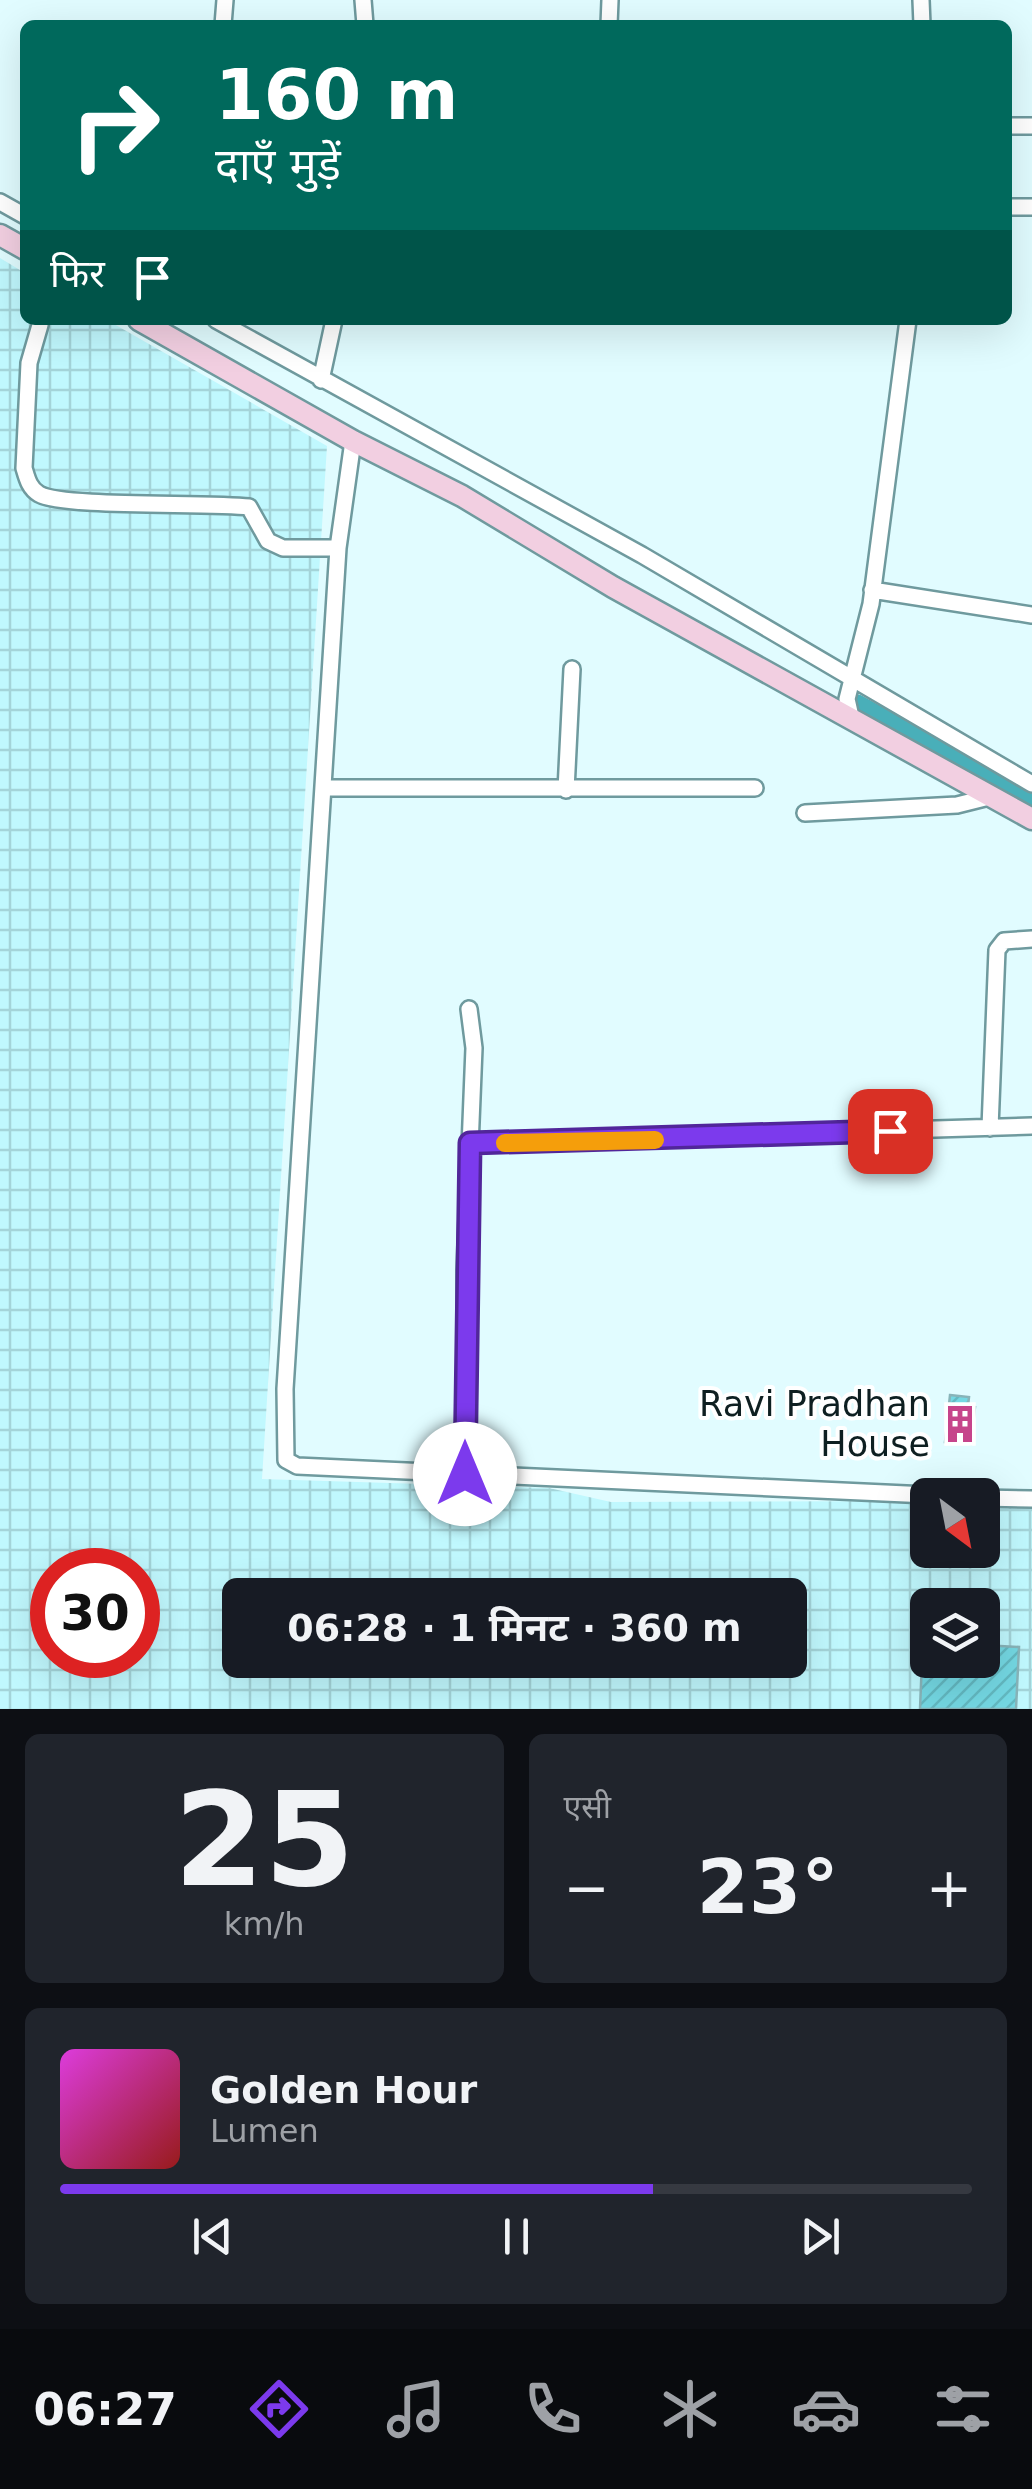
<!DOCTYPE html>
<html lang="hi">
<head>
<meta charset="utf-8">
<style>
	:root { --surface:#171b24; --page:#20242c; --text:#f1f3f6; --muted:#9ea1a6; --line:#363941; --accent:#7c3aed }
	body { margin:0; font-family:"DejaVu Sans","Noto Sans Devanagari",sans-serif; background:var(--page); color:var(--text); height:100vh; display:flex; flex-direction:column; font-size:38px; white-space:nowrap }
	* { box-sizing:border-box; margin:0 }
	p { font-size:32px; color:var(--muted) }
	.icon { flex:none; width:55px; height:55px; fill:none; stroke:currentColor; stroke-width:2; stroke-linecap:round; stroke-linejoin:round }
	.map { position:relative; height:1709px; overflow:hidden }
	.sheet { display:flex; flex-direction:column; gap:25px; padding:25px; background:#0d0f14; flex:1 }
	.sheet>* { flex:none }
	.banner { position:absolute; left:20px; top:20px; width:992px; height:305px; border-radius:15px; box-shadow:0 10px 40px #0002; background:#00695c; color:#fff; overflow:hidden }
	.needle { width:65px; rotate:148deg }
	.controls { position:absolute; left:910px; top:1478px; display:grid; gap:20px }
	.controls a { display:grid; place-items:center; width:90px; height:90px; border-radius:15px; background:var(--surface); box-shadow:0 10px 40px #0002; font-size:50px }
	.speed { position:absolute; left:30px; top:1548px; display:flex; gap:20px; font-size:50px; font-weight:700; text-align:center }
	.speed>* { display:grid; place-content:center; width:130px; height:130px; border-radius:50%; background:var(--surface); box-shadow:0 10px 40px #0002; line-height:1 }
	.speed .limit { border:15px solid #d22; background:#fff; color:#111 }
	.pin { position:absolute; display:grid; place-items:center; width:85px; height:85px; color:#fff; margin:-42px; border-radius:20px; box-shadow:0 5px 15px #0006 }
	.me { position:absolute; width:110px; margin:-55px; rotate:0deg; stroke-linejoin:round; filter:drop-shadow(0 0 8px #0008) }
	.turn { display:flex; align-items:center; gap:35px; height:210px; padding:0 30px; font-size:45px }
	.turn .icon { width:130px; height:130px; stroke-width:2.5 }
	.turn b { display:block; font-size:70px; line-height:85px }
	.then { display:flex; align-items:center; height:95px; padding:0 30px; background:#0003; gap:20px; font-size:38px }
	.big { font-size:75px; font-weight:700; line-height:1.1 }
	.sheet .widget { flex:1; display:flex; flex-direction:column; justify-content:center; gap:15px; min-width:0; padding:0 35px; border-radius:15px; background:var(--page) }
	.sheet .dial { align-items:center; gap:0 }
	.dial b { font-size:130px; line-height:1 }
	.song { display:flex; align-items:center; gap:30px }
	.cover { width:120px; height:120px; border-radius:15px; background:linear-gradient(135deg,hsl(300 70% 55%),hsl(0 70% 35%)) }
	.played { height:10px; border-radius:5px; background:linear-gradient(90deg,var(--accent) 65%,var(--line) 65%) }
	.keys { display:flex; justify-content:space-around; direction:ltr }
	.heat { display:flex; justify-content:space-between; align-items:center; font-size:55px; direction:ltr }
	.sheet .tiles { flex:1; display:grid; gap:25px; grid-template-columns:1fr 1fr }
	.widget:last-child { grid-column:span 2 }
	.trip { position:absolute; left:222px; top:1578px; width:585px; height:100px; border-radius:15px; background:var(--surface); box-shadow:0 10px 40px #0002; font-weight:700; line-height:100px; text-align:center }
	.menu { display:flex; height:160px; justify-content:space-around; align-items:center; background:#090b0e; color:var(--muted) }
	.menu .icon { width:70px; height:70px }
	.menu .active { color:var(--accent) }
	.menu b { font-size:45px; color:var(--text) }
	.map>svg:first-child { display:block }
</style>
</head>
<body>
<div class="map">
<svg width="1032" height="1709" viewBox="0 0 1032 1709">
	<defs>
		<pattern id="industrial-grid" width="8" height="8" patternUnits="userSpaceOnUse" patternTransform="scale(2.5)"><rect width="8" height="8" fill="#c0f8fe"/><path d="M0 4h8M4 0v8" fill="none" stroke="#a4d4d9"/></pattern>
		<pattern id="building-hatch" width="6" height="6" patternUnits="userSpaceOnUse" patternTransform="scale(2.5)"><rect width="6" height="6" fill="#74d8e3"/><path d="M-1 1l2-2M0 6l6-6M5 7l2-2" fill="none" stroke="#63b9c2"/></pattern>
	</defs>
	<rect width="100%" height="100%" fill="#e1fcff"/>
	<path fill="url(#industrial-grid)" fill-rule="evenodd" d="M0,258L25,273V320H107L327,446L262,1479L549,1488L611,1502L927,1501L928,1550H982L983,1501L1032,1500V1709H0ZM52,1570H138V1655H52ZM240,1595H790V1660H240ZM928,1605H982V1660H928Z"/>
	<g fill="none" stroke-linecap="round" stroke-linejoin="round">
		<path stroke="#49afb9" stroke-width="15" d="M858,702L1032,798"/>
	</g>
	<path fill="url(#building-hatch)" stroke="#88b4b9" stroke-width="2.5" d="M950,1395L969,1397L968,1406L975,1407L971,1444L945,1442Z
		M982,1645L1019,1647L1016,1709H920L922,1660H982Z"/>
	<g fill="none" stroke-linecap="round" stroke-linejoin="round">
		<g stroke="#6f9a9e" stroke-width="20">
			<path id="street" d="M363,0L365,25
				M921,0L922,25
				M223,25L225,0
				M609,25L610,0
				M1008,126H1032
				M0,202L25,216
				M1008,207H1032
				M216,320L642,555L1032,784
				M40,325L29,363L24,468C27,478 29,488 39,494C63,508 209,502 249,507L268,541L283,548H338
				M321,380L334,320
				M353,441L338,548L285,1389L286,1460L297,1466L928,1495
				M872,590L1032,615
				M851,717L847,699L871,604L908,320
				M323,788H755
				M566,790L572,669
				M805,813L957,805L989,797L998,801
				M990,1128L997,950L1004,941L1032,939
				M470,1143L1032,1126
				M465,1474V1270L474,1048L469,1009
				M982,1498L1032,1499"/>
		</g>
		<g stroke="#6f9a9e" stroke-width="25">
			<path id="secondary" d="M0,235L25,249
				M139,320L353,441L462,496L613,587L1032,819"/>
		</g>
		<use href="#street" stroke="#fff" stroke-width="15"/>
		<use href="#secondary" stroke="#f2cfe1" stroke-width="20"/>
	</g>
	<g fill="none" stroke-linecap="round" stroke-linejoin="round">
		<g stroke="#51269a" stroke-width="25">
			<path id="route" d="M465,1474L470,1143L890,1131"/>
		</g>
		<use href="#route" stroke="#7c3aed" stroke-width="18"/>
		<path stroke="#f59e0b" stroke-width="18" d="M505,1143L655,1140"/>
	</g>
	<defs>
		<g id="building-bare" transform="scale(3)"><path d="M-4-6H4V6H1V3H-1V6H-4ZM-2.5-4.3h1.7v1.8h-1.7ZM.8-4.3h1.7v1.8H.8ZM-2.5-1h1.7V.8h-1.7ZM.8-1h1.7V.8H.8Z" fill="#c6448b" stroke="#fff" stroke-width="2.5" paint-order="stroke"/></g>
	</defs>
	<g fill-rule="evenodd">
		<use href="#building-bare" x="960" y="1424"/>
	</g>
	<g text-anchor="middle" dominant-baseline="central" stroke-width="8" stroke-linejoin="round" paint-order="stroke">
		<g font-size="35" fill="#0e1f21" stroke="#fff" text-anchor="end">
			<text x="930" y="1404">Ravi Pradhan<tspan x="930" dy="40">House</tspan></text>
		</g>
	</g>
</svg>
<div class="controls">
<a><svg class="needle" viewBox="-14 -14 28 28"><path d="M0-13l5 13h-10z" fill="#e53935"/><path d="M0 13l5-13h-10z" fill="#9ea1a6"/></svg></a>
<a><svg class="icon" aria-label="layers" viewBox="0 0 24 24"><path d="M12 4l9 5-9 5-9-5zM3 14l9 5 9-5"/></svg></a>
</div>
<div class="speed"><div class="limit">30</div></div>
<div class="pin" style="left:890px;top:1131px;background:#d93025"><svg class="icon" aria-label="arrive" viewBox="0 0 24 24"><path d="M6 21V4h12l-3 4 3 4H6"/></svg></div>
<svg class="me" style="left:465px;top:1474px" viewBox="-20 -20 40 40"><circle r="19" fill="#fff"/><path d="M0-13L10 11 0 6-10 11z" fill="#7c3aed"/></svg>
<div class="trip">06:28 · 1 मिनट · 360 m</div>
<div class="banner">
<div class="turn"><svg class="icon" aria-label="right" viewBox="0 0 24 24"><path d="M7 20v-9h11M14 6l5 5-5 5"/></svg><div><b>160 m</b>दाएँ मुड़ें</div></div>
<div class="then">फिर<svg class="icon" aria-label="arrive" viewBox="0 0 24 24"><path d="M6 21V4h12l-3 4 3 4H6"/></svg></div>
</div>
</div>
<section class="sheet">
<div class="tiles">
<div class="widget dial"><b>25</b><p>km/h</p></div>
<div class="widget"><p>एसी</p>
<div class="heat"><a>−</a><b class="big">23°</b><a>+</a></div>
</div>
<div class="widget">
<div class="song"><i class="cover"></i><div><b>Golden Hour</b><p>Lumen</p></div></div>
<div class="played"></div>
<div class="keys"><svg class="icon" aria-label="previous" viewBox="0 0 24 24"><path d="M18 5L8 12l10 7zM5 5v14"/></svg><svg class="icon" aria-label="pause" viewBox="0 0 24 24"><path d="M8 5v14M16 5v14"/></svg><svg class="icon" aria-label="next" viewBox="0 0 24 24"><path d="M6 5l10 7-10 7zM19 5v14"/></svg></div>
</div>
</div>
</section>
<nav class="menu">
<b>06:27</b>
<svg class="icon active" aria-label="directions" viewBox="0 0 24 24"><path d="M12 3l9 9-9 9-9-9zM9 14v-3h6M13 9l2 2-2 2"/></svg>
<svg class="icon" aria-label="music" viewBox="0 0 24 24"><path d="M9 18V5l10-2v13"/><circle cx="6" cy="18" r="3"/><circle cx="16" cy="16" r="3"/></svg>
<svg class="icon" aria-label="phone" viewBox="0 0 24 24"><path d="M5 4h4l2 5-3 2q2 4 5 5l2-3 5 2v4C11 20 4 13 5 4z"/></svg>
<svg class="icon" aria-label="climate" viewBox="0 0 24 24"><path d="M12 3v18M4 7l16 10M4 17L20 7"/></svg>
<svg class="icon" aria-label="car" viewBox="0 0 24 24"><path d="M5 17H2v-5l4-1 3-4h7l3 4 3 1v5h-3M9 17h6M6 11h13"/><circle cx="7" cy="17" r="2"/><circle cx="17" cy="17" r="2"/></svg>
<svg class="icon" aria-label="filters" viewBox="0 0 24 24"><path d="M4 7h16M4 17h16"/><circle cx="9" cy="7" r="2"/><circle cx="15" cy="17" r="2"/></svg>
</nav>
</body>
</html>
